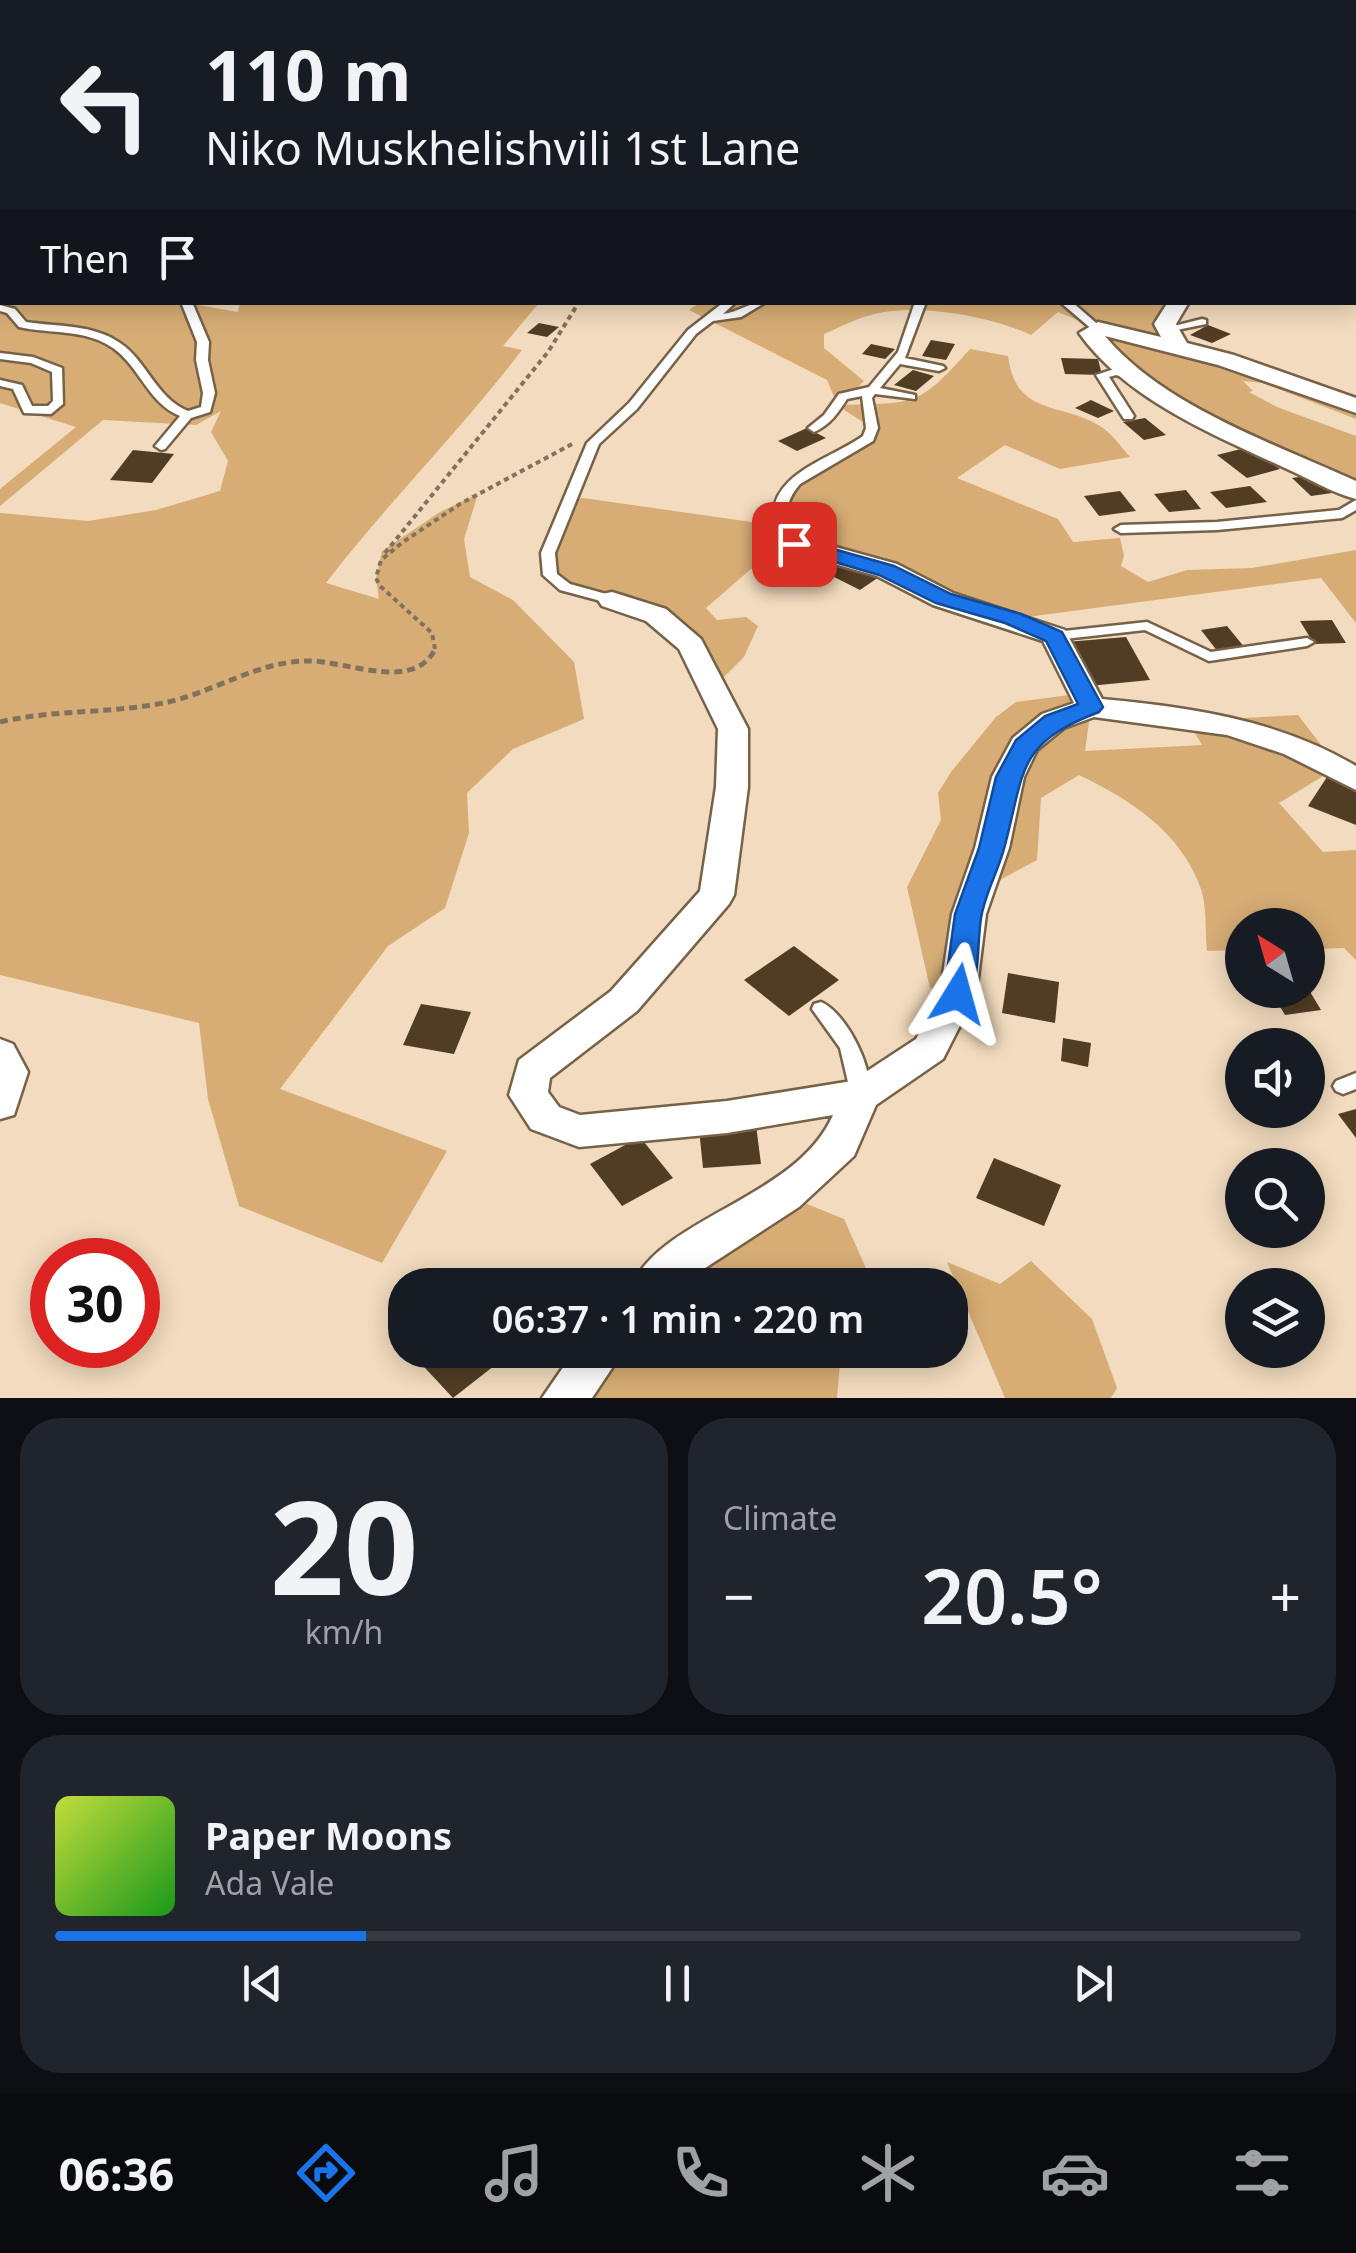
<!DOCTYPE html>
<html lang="en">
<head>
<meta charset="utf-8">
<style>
	:root { --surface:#171b24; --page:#20242c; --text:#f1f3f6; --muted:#9ea1a6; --line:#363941; --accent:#1a73e8 }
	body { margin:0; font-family:"Noto Sans",sans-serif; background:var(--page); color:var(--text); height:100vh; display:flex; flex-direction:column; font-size:38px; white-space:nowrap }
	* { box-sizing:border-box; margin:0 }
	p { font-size:32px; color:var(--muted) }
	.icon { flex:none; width:55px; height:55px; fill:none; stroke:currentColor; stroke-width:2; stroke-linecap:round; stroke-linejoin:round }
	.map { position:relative; height:1398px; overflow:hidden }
	.sheet { display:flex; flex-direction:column; gap:20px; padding:20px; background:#0d0f14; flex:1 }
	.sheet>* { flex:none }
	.top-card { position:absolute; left:0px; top:0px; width:1358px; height:305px; box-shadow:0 5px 25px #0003; background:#171b24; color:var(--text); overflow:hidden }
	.needle { width:65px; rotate:323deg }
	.fabs { position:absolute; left:1225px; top:908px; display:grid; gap:20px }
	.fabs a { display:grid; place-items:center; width:100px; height:100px; border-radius:50%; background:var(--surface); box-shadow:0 5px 25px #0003; font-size:50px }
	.speed { position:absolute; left:30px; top:1238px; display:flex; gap:20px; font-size:50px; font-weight:700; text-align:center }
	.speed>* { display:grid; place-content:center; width:130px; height:130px; border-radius:50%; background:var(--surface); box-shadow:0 5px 25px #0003; line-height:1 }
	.speed .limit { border:15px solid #d22; background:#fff; color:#111 }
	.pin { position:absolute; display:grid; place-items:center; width:85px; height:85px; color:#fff; margin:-42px; border-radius:20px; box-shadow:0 5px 15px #0006 }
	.me { position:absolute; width:110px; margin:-55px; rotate:8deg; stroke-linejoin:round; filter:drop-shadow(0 0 8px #0008) }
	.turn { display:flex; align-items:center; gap:35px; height:210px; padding:0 40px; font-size:45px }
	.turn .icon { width:130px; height:130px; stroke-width:2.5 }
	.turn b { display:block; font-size:70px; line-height:85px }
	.then { display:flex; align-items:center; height:95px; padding:0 40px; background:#0003; gap:20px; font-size:38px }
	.big { font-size:75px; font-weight:600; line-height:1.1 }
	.sheet .card { flex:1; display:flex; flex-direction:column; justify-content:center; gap:15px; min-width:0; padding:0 35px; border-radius:40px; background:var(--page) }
	.sheet .dial { align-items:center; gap:0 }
	.dial b { font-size:130px; line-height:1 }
	.song { display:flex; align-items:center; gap:30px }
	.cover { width:120px; height:120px; border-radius:15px; background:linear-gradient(135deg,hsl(70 70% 55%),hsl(120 70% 35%)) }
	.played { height:10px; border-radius:5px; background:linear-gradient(90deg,var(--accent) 25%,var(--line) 25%) }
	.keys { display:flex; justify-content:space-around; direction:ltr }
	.heat { display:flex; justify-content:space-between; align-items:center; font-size:55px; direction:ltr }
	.sheet .tiles { flex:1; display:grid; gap:20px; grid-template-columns:1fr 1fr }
	.card:last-child { grid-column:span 2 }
	.trip { position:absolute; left:388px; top:1268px; width:580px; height:100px; border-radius:40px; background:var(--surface); box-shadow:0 5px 25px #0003; font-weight:600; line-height:100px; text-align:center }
	.tabs { display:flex; height:160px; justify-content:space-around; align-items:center; background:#090b0e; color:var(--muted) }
	.tabs .icon { width:70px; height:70px }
	.tabs .selected { color:var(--accent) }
	.tabs b { font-size:45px; color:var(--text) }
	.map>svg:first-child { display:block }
</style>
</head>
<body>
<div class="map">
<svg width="1356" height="1398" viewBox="0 0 1356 1398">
	<rect width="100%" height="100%" fill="#f2dbbe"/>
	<path fill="#d7ad75" d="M0,73L2,302H181L238,312L240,302L539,303L503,346L522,350C460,431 388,502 326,583L379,599L376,578L382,551L440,512L478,494L464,539L470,577L513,600L574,662L584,719L513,749L467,793L469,833L445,908L388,946L280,1089L447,1151L382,1263L239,1206L208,1099L199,1023L0,975V513L88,521L156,510L220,491L228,461L211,432L221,411L196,425L103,420L0,506V489L76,427L0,403Z
		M699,303H1174L1177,346L1356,406V419L1263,383L1243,381L1253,391L1249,392L1277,407L1356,436V491L1138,379L1097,328L1058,312L1031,335C993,317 917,303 875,314C857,318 840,327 824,334V348L864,381L840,405C917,403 918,407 970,349L1008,356C1016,419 1065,401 1103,428C1113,435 1122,448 1130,457L1060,469L1005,445L957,478L1058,519L1073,542L1120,538L1124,556L1121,566L1148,582L1187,570L1252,568L1356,550V623L1321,578L1013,619L814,550L778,574L751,569L706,608L717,620L746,617L758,626L744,657L713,688L656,615L565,587L550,575L548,553L571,500L583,498L780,526C790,476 823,465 863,439L866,424L838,406L827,380L689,310Z
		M1085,693L1091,707L1085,751L1202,745L1188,721L1298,715L1338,767L1279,803L1323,852L1356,850V960L1344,948L1308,949V925H1242V950L1207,951C1205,932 1207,907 1201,889C1181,832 1131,800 1079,775L1041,798L1037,860L976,893L958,994L930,988L907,887L941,820L938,793L951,772L996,717L1016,702Z
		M785,1195L844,1219L869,1275L865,1285H653Z
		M1031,1261L1092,1319L1117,1388L1111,1398H1005L947,1262L1000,1284Z
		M602,1350H841L837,1398H565Z"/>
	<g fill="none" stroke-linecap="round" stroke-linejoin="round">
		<path stroke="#abc6f5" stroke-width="4" d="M1271,0L1290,2"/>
	</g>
	<path fill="#503d24" d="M539,323L559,327L547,337L527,333Z
		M1208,325L1231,334L1212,343L1190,335Z
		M931,340L955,344L946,360L922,356Z
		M871,344L895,349L885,359L862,354Z
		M1061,358L1098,359L1102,375L1065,374Z
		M913,370L934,376L916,391L894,385Z
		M1091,400L1114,411L1098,418L1075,408Z
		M1145,418L1166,435L1144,440L1123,422Z
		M807,428L826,438L797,451L778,441Z
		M1249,447L1280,469L1247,478L1217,455Z
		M133,450L174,454L152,483L110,480Z
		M1321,474L1339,492L1311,496L1292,478Z
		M1250,486L1267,502L1226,508L1210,492Z
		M1186,490L1201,509L1169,512L1154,494Z
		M1120,491L1136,511L1099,516L1084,496Z
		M845,561L879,577L860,590L826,573Z
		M1332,620L1346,643L1314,644L1300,621Z
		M1227,626L1245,648L1218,652L1201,630Z
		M1126,637L1150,680L1089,686L1066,642Z
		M1327,777L1356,789V825L1308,806Z
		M794,946L839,980L789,1016L744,980Z
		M1008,973L1059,982L1055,1023L1002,1013Z
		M1270,990H1309L1321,1010L1285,1015Z
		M421,1004L471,1012L454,1054L403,1045Z
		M1063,1038L1091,1043L1088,1067L1061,1061Z
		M1356,1109V1138L1338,1114Z
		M756,1125L761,1164L703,1168L699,1129Z
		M640,1137L673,1178L622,1206L590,1164Z
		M994,1158L1061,1185L1044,1226L976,1198Z
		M420,1350H488L499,1362L453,1398L413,1355Z"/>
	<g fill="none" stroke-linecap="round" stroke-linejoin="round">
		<g stroke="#766248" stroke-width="5">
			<path id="service" d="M1098,0H1160L1161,1L1096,2Z
				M1321,0H1332L1328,2Z
				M0,83H2V87H0Z
				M181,302H192L209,342L208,360L215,393L210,412L191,418L165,449L161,450L155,446L180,416C148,403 140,367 113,348C86,329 50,334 19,327L7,313L0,311V305L15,309L26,322C58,327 93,324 120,343C147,361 156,398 188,411L201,407L203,393L196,360L197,342Z
				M724,302H736L723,314C739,312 750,302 766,302L741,317L713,321L696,334L637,409L599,444L555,553L557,574L570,584L617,597L619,600L612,604L560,590L543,575L541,553L587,443L629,403L688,330Z
				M915,302H926L905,358L943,366L945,368L939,371L900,364L880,388L915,395V399L875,394L872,398L878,428L873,441L800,484C788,498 786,508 787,526L780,530L775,529C762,475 830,460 863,436L866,428L862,396L847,399C838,413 830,425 814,432L808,428L824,415L839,394L869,387L898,352Z
				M1060,302H1072L1103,329L1094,331Z
				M1202,319L1206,320V324L1167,332L1162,329Z
				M0,353L33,357L62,368L63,404L51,414L24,413L13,389L0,386V380L22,385L32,406H48L53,401L52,372L31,363L0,359Z
				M1117,368L1138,377L1132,380L1116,375L1109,377L1134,416L1132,419H1124L1096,375Z
				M1356,500V510L1342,518L1217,530L1121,533L1114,529L1121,525L1217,522L1339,510Z
				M1147,622L1211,652L1307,638L1314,642L1307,646L1209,661L1145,630L1055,640L1048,636L1055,632Z
				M821,1002C847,1013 877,1074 868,1100L861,1103L854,1100L851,1095L840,1048L812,1009L814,1004Z
				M1356,1073V1089L1343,1094L1336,1091L1333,1086L1336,1081Z"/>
		</g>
		<g stroke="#766248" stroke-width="5">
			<path id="minor" d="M600,0H614V2H600Z
				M1151,0H1166L1167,2H1152Z
				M1202,0H1251L1252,2H1203Z
				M1285,0H1315V1L1284,2Z
				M0,4H2V12H0Z
				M1168,302H1189L1176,324L1187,343L1234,355L1356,398V413L1218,365L1105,336C1163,406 1275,444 1356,481V499C1332,493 1308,478 1285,468C1212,434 1127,400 1079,333L1098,322L1161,337L1154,324Z
				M780,518L789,520L803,538L897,564L953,593L1065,630L1102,699C1190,707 1279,720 1356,766V790L1284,754L1227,735L1094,717L1064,728L1037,750L1024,777L1009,848L986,914L976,994L943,1059L876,1105L854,1156L799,1207L679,1285H632C664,1216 797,1198 833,1115L727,1133L579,1147L531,1129L509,1095L519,1060L611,991L700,891L716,787L718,729L679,649L646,621L602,606L598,600L602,594L612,592L666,609L701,639L748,729V787L734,895L729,904L637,1011L550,1078L548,1092L559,1107L580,1115L727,1101L852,1081L916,1039L940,994L952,914L975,848L992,777L1013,738L1042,714L1074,703L1043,641L933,605L877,576L785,550L767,526Z
				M0,1039L13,1044L28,1072L14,1115L0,1119Z
				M575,1350H624L592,1398H542Z"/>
		</g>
		<path stroke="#81725e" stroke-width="4" stroke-dasharray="5 4" stroke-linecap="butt" d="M385,553L548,352L579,302
			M435,649L432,633L380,586L376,578L381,560L403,542L460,504L574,443"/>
		<path stroke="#81725e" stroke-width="5" stroke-dasharray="8 5" stroke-linecap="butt" d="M0,722C55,709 113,714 168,702C216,691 259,661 308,661C345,660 416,694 436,647"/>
		<use href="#service" fill="#fff" fill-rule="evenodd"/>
		<use href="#minor" fill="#fff" fill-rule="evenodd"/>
	</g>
	<path fill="#1a73e8" stroke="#114b97" stroke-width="2.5" d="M794,538L894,566L951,594L1021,614L1062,632L1103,707L1099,712C1017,743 1025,769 1005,845C999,870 985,893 981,918C977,944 980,979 968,1001L958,1004L948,1001L944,994L955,914L979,848L996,777L1016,740L1045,716L1078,704L1046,641L1005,623L936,603L879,575L787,548V540Z"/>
</svg>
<div class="fabs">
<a><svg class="needle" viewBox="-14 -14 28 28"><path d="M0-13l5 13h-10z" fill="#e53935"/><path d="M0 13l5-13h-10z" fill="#9ea1a6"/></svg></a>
<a><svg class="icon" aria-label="sound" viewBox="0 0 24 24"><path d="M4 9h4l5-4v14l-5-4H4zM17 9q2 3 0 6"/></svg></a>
<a><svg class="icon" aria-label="search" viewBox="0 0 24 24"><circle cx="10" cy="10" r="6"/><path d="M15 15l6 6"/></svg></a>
<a><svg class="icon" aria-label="layers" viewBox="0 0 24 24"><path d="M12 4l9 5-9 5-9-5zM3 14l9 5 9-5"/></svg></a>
</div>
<div class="speed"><div class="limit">30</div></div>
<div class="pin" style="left:794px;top:544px;background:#d93025"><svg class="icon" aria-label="arrive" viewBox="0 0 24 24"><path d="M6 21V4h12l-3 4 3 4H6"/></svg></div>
<svg class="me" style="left:958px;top:994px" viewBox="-20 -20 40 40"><path d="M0-17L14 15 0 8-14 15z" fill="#1a73e8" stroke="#fff" stroke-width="4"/></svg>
<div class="trip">06:37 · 1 min · 220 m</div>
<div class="top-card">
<div class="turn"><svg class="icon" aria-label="left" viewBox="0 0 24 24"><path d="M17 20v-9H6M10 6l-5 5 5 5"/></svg><div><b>110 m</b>Niko Muskhelishvili 1st Lane</div></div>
<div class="then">Then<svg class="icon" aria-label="arrive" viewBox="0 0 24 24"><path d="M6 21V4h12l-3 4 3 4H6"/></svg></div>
</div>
</div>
<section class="sheet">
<div class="tiles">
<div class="card dial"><b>20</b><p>km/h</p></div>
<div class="card"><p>Climate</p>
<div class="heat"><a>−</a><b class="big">20.5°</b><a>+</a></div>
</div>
<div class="card">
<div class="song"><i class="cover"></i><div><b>Paper Moons</b><p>Ada Vale</p></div></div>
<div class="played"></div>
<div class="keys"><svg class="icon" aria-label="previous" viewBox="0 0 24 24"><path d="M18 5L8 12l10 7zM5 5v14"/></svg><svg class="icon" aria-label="pause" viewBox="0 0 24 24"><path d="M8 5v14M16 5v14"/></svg><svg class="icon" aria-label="next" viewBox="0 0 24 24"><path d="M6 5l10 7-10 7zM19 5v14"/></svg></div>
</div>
</div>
</section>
<nav class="tabs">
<b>06:36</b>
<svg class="icon selected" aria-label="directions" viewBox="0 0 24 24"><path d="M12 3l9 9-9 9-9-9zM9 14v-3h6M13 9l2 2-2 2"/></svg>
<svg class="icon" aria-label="music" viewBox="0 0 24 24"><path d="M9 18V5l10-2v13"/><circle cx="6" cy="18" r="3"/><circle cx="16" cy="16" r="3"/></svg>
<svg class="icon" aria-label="phone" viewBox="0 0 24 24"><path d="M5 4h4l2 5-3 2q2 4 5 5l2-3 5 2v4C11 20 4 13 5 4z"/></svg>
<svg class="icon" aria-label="climate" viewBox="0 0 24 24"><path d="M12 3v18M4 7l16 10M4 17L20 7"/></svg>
<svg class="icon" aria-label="car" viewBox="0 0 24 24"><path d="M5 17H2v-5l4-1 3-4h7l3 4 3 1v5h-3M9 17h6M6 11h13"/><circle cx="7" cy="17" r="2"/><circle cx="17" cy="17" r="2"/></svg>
<svg class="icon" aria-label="filters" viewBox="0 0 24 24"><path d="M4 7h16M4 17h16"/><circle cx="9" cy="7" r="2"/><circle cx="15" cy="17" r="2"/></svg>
</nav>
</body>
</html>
